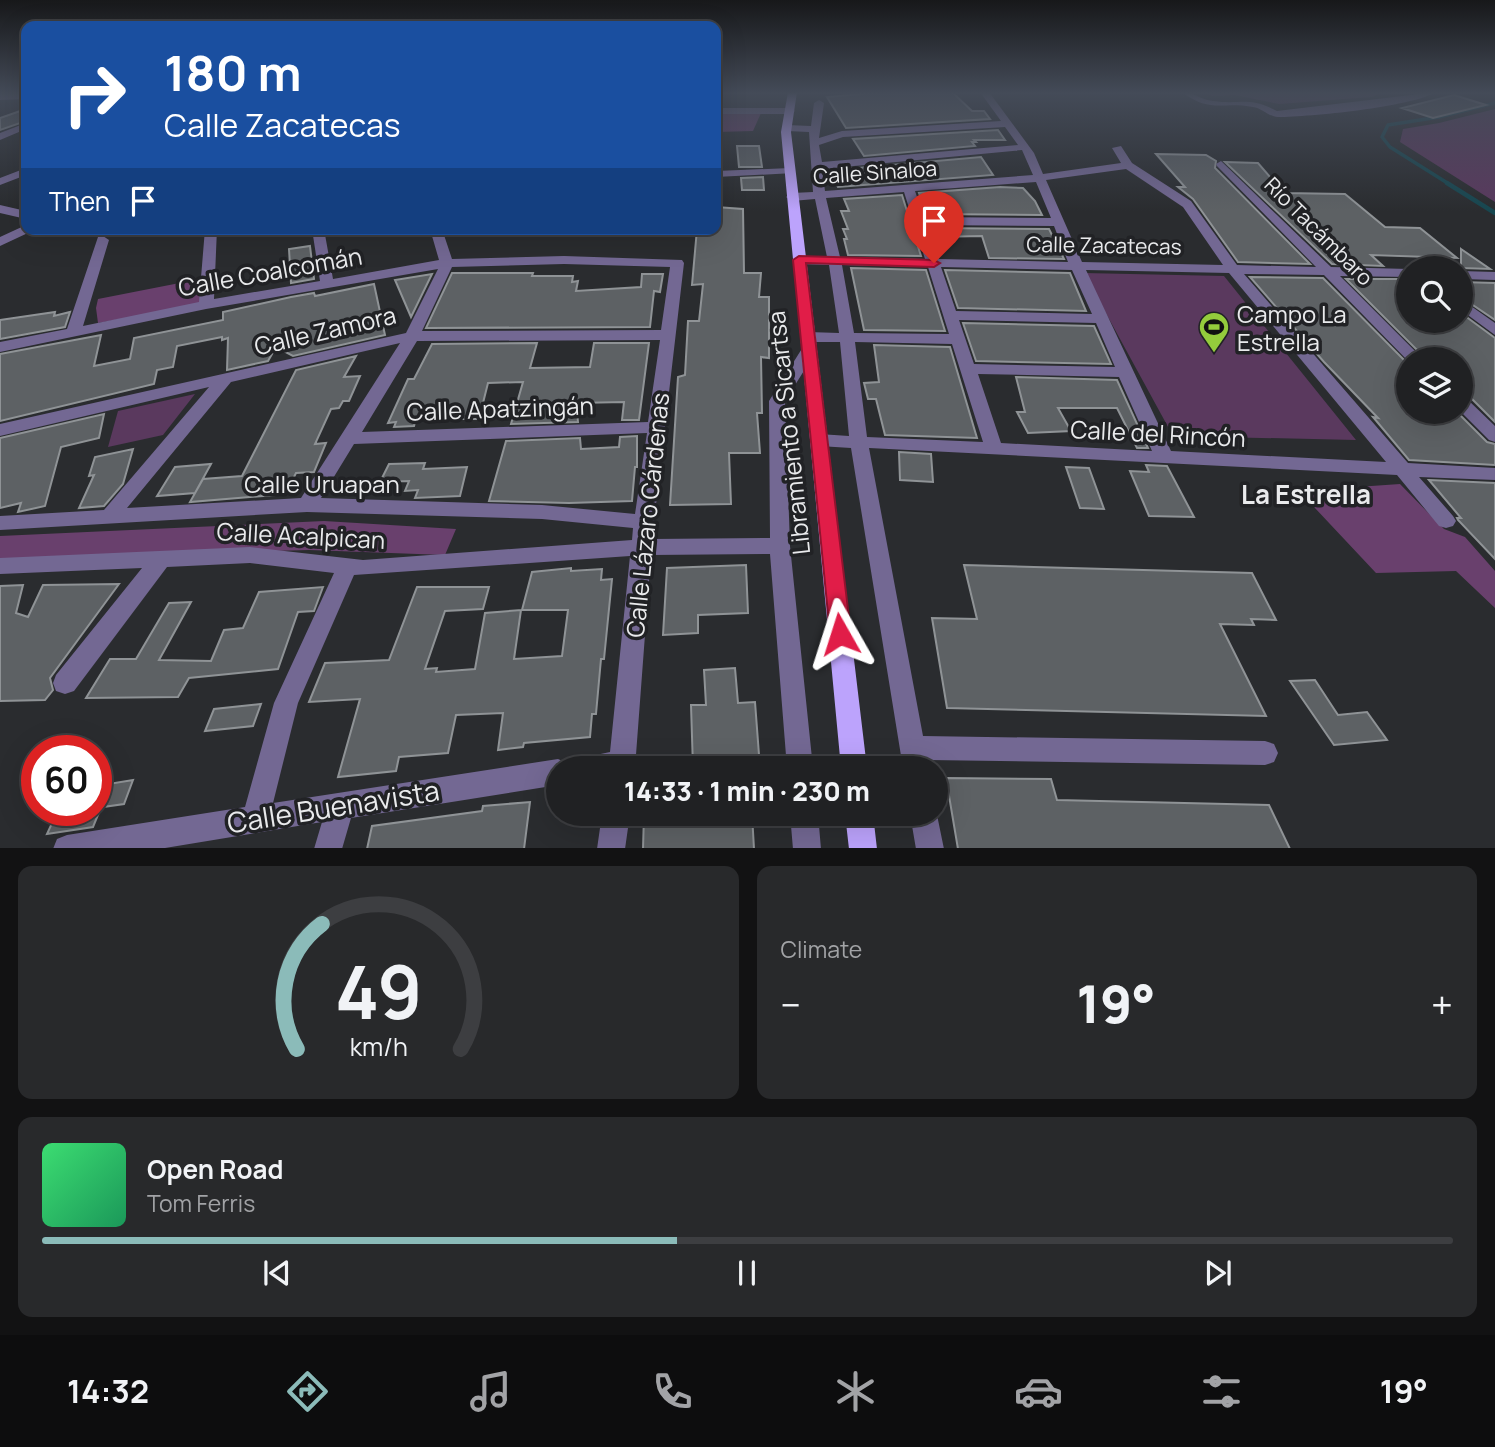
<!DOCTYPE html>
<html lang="en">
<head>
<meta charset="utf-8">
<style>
	:root { --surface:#202123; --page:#28292b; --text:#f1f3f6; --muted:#a2a3a6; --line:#3d3e41; --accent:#8bbbb9 }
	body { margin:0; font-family:Manrope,sans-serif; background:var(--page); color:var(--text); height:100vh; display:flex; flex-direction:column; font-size:26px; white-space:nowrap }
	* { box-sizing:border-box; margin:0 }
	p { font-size:23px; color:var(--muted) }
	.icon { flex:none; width:38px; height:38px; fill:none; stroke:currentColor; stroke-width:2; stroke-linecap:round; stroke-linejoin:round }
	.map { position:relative; height:848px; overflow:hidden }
	.drawer { display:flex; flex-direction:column; gap:18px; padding:18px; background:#121213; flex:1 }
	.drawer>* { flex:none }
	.top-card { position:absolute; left:21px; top:21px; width:700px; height:214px; border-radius:14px; box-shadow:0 7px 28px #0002,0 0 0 2px var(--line); background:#1a4fa0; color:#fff; overflow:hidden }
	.controls { position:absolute; left:1396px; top:256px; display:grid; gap:14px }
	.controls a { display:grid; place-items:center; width:77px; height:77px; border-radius:50%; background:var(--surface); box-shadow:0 7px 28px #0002,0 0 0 2px var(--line); font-size:35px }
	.speed { position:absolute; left:21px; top:735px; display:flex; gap:14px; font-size:35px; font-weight:700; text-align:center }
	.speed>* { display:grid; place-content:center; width:91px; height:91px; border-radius:50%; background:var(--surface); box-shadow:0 7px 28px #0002,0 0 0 2px var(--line); line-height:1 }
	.speed .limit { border:10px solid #d22; background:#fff; color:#111 }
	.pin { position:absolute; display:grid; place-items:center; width:60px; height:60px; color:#fff; margin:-72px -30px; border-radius:50% 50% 50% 0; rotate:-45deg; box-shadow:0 0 7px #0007 }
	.pin .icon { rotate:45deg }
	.me { position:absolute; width:77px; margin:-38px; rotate:354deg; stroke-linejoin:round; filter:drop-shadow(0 0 5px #0008) }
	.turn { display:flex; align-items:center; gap:24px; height:147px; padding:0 28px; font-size:32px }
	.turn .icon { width:91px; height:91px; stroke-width:2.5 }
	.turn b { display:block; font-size:49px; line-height:60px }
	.then { display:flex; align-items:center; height:66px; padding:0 28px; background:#0003; gap:14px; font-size:26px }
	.big { font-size:52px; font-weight:800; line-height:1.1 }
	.drawer .widget { flex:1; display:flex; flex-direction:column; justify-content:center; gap:10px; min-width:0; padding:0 24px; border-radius:14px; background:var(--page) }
	.drawer .dial { align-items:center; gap:0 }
	.dial svg { height:182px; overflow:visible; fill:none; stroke:var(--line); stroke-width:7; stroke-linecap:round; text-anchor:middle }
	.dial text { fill:var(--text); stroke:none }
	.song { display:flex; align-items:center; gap:21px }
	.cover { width:84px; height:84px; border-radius:10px; background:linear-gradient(135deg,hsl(140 70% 55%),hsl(150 70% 35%)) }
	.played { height:7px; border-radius:4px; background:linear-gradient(90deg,var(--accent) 45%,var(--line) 45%) }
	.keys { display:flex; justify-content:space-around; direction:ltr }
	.heat { display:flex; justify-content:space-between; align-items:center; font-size:38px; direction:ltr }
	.drawer .tiles { flex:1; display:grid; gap:18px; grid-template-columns:1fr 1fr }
	.widget:last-child { grid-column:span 2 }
	.trip { position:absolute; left:546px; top:756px; width:402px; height:70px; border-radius:35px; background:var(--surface); box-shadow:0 7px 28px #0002,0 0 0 2px var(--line); font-weight:800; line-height:70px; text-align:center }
	.dock { display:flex; height:112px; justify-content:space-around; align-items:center; background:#0d0d0e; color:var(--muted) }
	.dock .icon { width:49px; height:49px }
	.dock .on { color:var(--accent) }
	.dock b { font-size:32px; color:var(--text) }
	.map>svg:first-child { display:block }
</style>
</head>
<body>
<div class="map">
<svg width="1495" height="849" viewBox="0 0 1495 849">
	<rect width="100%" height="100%" fill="#2a2c2f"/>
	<path fill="#5a395e" d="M1204,92H1384L1371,97L1279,104L1235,95L1212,96Z
		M1495,109V202L1400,142L1403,129L1439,123Z
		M1084,273L1224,276L1356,440L1173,436Z
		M195,394L163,435L108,447L118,411Z"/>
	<path fill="#69406d" d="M719,113H761L753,131L716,132Z
		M200,279V305L98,323L96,308L98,299Z
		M1400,484L1444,529L1465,537L1495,571V608L1456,571L1376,573L1299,491Z
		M324,521L456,529L445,555L309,550L0,559V536Z"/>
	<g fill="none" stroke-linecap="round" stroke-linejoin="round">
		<path stroke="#174750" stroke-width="3.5" d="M1449,184L1390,147L1382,137L1388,125L1439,117L1495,103"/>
		<path stroke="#174750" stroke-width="4.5" d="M1447,183L1495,213"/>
	</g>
	<path fill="#5d6164" stroke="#8f9396" stroke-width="2" d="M884,92H952L972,111H984L990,119L846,128L827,97Z
		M1454,95L1486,105L1433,118L1402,108Z
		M26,109V121L0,130V118Z
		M998,130L1005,140H974L976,142H972L975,146L864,156L853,139Z
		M737,146H759L762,167H739Z
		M1156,154L1206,155L1216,161L1215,168L1310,264L1238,262L1193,199L1178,187H1185Z
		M981,157L993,175L838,187L835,180L838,179L834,170Z
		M1225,162L1258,163L1284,193L1345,194L1385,227L1420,228L1457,258L1371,255L1383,266L1332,264Z
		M763,177L764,190H742L741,178Z
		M1000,187L1023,188L1035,201L1042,215L926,214L919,193Z
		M902,195L921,256L848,255L844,239H847L843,229H848L841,211H849L844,199Z
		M716,207L743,209L744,273H761L759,297H769V358L761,357L762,413H757L760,453H729L731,504L670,505L678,377L685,375L688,321H699L703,284L692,285L697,229H716Z
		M931,228L1049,229L1064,259L989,258L982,236L934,237Z
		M310,246L314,279L291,283L289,249Z
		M1461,249L1490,269L1461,268Z
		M851,268L926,270L945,331L864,330Z
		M945,270L1070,273L1086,311L958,308Z
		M452,273H533L532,276H573L572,282L578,281L576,291L641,287L642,274H663L660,292L654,291L650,327L426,328Z
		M432,274L411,317L395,280Z
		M1250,277L1323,278L1409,365V412L1459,414L1487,442L1495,444V465L1409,460L1373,417L1378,418L1324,362Z
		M1346,279H1399L1409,288V320H1461V313L1495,338V422L1461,388V359H1426Z
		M1461,282L1495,283V320L1461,297Z
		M374,284L385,335L293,356L276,347L268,361L227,370L228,338L222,340V337L177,346L173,367L157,370L154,384L0,421V354L101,335L94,366L130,359L134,338L223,320V312L291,297L314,293L315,296Z
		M55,312L54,316L70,312L65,327L0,339V320Z
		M963,323L1094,326L1111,364L976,361Z
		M537,343L530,368L590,367L594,343H649L639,420H622L624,402L576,403L578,422L511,424L523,382L488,383L479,419H416L414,426L394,427L396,422L388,423L408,379H414L432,344Z
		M874,345L950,347L977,438L885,435L876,399H868L864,383L879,382Z
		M356,356L344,377L360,376L349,401H343L339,408L331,409L315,444L326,443L314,472L296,473L292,481L281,482L275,495L190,502L203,479L242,476L296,370Z
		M1016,377L1117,380L1148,448H1137L1117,408H1058L1071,431L1028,433L1017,412H1025Z
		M104,414L99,438L61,447L45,506L18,512L21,503L0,508V438Z
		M637,436V467H635L632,501L569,503L489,501L506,441L580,438L581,449L619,447L620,437Z
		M133,449L123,484L104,506L79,508L94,475L89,476L95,457Z
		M899,452L931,454L933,482L900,480Z
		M425,463L423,469L467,467L460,496L415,498L418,490L405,491L409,481L380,482L389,464Z
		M211,464L195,493L157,496L175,467Z
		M1146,465L1167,466L1194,517L1149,516L1130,471L1149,472Z
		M1066,467L1089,468L1104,509L1080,508Z
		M1429,480L1495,483V559L1458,520L1457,518H1461Z
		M746,565L748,613L698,615V633L663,635L667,568Z
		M964,565L1252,573L1276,620L1251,619L1254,625L1220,624L1266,716L947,708L932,618L977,619Z
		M571,568V571L602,569L601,580L612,579L604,659H601L596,714H592L590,737L524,743L523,747L498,750L503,713L456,715L448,753L399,757L396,771L338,777L360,699L309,702L325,663L389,660L417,587H489L483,609L445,611L425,669L437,668L436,672L475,669L485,613L521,610L514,659L562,656L568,610H522L532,572Z
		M119,584L50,678L53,690L45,700L0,701V586L23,585L16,613L28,617L43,585Z
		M323,587L314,611L298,612L278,669L189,678L178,697L86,698L110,659H136L169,603L191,602L159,660L211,661L224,630L243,628L259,592Z
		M735,668L738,703L755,702L760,768H693L691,705H706L704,670Z
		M1315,680L1338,715L1367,712L1387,740L1334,745L1290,681Z
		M261,704L253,726L205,731L214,709Z
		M946,778L1051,779L1057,800L1269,805L1290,849H958Z
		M133,780L124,804L96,808V786Z
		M530,802L524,849H367L372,826L482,811L483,806Z
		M58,810H100L93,827L47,834Z
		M644,814H752L754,849H643Z"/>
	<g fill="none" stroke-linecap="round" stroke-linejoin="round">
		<path fill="#736893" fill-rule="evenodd" d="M980,92H989L1034,153L1043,174L1121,163L1112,148L1121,146L1132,163L1191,201L1237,265L1316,267L1217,166L1216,164L1221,161L1331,267L1409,269V277L1340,276L1423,359H1409V362L1324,275L1244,274L1408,463L1495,468V480L1419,477L1453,516L1456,521L1453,526L1446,528L1439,526L1397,475L869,448L923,736L1265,741L1274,744L1278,753L1274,762L1265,765L928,760L929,768H903L851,448L819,446L810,440L819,434L849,436L840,342H808L800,337L808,332L839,333L829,265L799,264L792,260L799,256L827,257L815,199L792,201L786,197L792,193L813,192L809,132L787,131L782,128L787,125L811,126L814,103L819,100L824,103L819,138L842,131L1001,121ZM1005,127L1018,145L822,162L819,145L843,137ZM1022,150L1033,175L825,191L822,169ZM1126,169L1183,207L1223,265L1082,262L1046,180ZM1036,182L1051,218L924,217L915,191ZM904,192L925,259L840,257L826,198ZM927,225L1054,226L1068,262L939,259ZM842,265L928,267L949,334L854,333ZM941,267L1072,270L1092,314L956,311ZM1086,270L1229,273L1386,462L1171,451ZM959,320L1096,323L1115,367L974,364ZM855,342L952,344L983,442L867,437ZM978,374L1119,377L1152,451L1001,443Z
			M1182,92C1194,92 1201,100 1213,101C1242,105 1248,96 1277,111L1436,92C1411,107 1309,117 1278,117C1269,117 1262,108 1253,107C1223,101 1211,114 1182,92Z
			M26,93V99L0,100V94Z
			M716,108H790L795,111L790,114H716Z
			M26,123V129L0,140V133Z
			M26,168V175L0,185V178Z
			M790,168L794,169V173L716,177V171Z
			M0,205L26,211V219L0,213Z
			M26,225V229H32L30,232L0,246V237Z
			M205,229H217L214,299L320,281L312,229H324L333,279L439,260L430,229H442L452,259L564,256L682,260L684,263L652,539L770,538L769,401L803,347H815L817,350L785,401L790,546L813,768H787L770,554L651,555L635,768H573L577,759L610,752L630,556L354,575L298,703L273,803L558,759L567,763L570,768H558V785L351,818L342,849H314L322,822L159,849H53L57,839L67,835L245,807L274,703L334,573L250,563L167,567L74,691L65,694L56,691L53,683L56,675L142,568L0,574V558L250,547L363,560L632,540L633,528L542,519L307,512L0,530V516L104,510L209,387L0,436V424L406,333L438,269L206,309L0,352V342L67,329L98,237L103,236L109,240L83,326L199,302ZM564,264L670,267L661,330L422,331L452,267ZM660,340L648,422L362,432L417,341ZM400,343L301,498L127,508L231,382ZM647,433L635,514L542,505L321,498L354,444Z
			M1461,271L1495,272V280L1461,279Z
			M1461,299L1495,323V335L1461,310Z
			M1461,398L1467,399L1495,426V442L1489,440L1460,411Z
			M936,810L944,849H916L910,814H936Z
			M602,814H630L625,849H597Z
			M790,814H818L821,849H793Z"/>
		<path fill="#bca3fc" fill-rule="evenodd" d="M788,92H797L791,132L867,768H841L781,132Z
			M845,814H873L877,849H849Z"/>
	</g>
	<linearGradient id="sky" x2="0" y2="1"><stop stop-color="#17181a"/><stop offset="0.44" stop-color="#444b58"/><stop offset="1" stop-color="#444b58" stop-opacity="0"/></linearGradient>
	<rect width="1495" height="211" fill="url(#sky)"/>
	<path fill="#e11d48" stroke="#92132f" stroke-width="2" d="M799,256L934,260L940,263L934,267L806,263L851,634L848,641L840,643L833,641L830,634L793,260Z"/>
	<defs>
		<g id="stadium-pin" transform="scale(1.575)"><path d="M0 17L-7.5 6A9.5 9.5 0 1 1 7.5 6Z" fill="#94cc3c" stroke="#212225"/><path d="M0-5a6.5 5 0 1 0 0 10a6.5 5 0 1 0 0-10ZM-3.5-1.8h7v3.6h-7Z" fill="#111"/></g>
	</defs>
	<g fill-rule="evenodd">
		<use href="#stadium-pin" x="1214" y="327"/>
	</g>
	<g text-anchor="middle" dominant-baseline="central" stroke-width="7" stroke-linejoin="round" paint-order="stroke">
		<g font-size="21" fill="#e9eaec" stroke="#212225">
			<text transform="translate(875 172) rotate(-4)">Calle Sinaloa</text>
			<text transform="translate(1319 231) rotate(45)">Río Tacámbaro</text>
			<text transform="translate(1104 245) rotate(1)">Calle Zacatecas</text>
		</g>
		<g font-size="24" fill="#e9eaec" stroke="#212225">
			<text transform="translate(270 271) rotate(-10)">Calle Coalcomán</text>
			<text transform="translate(325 330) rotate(-13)">Calle Zamora</text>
			<text transform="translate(500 408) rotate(-2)">Calle Apatzingán</text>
			<text transform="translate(788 433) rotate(-96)">Libramiento a Sicartsa</text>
			<text transform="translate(1158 433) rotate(3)">Calle del Rincón</text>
			<text x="322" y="483">Calle Uruapan</text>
			<text transform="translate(647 515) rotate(-84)">Calle Lázaro Cárdenas</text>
			<text transform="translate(301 535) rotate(3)">Calle Acalpican</text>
		</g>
		<g font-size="24" fill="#e9eaec" stroke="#212225" text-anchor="start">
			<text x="1237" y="313">Campo La<tspan x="1237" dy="28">Estrella</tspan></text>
		</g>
		<g font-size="26" font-weight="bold" fill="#e9eaec" stroke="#212225">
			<text x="1306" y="494">La Estrella</text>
		</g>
		<g font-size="28" fill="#e9eaec" stroke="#212225">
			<text transform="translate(333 806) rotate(-9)">Calle Buenavista</text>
		</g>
	</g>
</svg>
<div class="controls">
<a><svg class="icon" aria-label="search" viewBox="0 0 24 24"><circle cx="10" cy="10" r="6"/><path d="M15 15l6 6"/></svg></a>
<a><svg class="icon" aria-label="layers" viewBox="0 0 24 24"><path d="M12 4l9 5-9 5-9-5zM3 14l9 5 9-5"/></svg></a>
</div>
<div class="speed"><div class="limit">60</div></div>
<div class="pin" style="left:934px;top:263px;background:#d93025"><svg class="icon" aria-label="arrive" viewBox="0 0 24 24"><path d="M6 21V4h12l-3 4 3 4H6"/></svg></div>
<svg class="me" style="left:840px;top:634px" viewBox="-20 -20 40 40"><path d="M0-17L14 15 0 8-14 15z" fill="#e11d48" stroke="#fff" stroke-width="4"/></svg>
<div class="trip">14:33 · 1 min · 230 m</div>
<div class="top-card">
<div class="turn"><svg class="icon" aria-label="right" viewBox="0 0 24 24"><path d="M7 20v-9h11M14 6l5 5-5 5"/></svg><div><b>180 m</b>Calle Zacatecas</div></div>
<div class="then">Then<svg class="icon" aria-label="arrive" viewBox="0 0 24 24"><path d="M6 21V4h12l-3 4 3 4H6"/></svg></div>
</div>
</div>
<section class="drawer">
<div class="tiles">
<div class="widget dial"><svg viewBox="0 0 100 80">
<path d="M14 69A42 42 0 1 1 86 69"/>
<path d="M14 69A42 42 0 0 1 25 14" stroke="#8bbbb9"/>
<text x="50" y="56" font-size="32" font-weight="700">49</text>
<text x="50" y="72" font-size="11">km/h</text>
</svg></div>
<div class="widget"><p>Climate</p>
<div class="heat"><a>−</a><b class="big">19°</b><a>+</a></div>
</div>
<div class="widget">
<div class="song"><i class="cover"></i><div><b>Open Road</b><p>Tom Ferris</p></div></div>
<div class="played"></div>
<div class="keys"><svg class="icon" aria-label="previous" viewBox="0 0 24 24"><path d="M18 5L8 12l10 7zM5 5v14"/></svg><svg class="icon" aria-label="pause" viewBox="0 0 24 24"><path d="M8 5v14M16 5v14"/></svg><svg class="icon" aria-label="next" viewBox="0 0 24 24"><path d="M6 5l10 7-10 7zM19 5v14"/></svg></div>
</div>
</div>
</section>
<nav class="dock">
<b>14:32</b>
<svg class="icon on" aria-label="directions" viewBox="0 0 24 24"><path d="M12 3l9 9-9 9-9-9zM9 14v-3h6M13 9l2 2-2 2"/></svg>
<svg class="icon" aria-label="music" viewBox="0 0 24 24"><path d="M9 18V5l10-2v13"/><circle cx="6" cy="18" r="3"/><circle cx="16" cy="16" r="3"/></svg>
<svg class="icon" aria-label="phone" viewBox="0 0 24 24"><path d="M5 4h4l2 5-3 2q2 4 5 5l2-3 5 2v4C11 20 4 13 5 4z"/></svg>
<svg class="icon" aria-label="climate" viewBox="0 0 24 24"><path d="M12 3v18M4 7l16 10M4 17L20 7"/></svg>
<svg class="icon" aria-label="car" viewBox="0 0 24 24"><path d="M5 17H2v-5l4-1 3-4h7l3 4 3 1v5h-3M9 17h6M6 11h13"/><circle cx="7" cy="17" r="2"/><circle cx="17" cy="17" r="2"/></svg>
<svg class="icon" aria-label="filters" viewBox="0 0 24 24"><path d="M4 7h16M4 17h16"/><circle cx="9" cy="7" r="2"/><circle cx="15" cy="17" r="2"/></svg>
<b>19°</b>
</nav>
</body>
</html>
